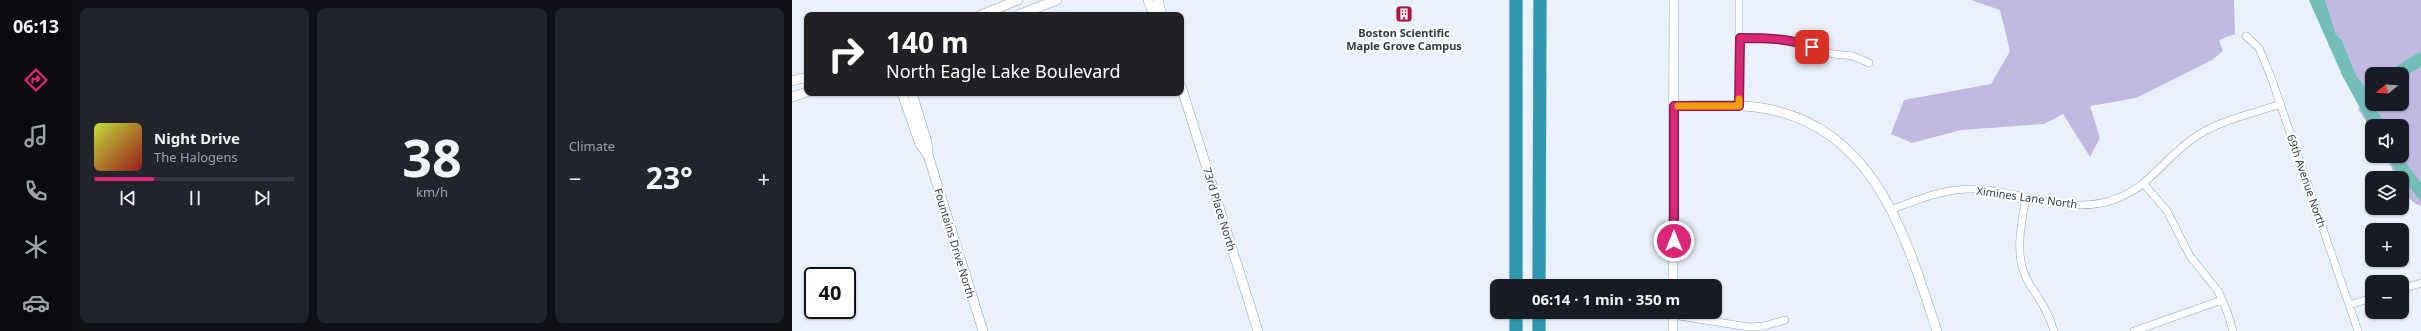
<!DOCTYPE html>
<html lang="en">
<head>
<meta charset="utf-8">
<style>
	:root { --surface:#171b24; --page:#20242c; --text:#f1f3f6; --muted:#9ea1a6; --line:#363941; --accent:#db2777 }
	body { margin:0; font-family:"Noto Sans",sans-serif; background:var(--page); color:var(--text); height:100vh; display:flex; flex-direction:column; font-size:15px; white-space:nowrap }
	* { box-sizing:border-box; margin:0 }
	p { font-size:13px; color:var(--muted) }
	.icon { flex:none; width:22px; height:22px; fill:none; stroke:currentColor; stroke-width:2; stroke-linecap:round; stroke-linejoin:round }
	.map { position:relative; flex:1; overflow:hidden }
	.panel { display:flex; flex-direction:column; gap:8px; padding:8px; background:#0d0f14; width:720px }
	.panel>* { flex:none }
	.top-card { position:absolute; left:12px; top:12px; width:380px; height:84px; border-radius:8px; box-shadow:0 1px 3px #0004; background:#202124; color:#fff; overflow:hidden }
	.needle { width:26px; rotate:252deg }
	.buttons { position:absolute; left:1573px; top:67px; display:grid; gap:8px }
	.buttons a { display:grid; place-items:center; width:44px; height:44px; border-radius:8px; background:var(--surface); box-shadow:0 1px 3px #0004; font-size:20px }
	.speed { position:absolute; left:12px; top:267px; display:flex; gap:8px; font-size:20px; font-weight:700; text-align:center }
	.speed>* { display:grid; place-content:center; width:52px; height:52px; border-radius:50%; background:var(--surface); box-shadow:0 1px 3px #0004; line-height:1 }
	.speed .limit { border:2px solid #111; border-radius:6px; background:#fff; color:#111 }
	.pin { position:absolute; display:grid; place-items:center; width:34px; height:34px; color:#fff; margin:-17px; border-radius:8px; box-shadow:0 2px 6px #0006 }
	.me { position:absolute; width:44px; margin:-22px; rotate:0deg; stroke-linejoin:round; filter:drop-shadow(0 0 3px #0008) }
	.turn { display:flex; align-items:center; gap:14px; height:84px; padding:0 16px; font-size:18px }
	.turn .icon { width:52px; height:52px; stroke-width:2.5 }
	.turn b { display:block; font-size:28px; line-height:34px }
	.big { font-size:30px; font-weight:700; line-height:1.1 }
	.panel .tile { flex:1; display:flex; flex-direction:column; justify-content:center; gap:6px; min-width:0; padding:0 14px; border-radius:8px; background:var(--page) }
	.panel .dial { align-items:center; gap:0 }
	.dial b { font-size:52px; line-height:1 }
	.song { display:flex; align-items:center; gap:12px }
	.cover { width:48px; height:48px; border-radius:6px; background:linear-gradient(135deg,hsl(70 70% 55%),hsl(0 70% 35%)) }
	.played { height:4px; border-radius:2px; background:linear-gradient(90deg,var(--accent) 30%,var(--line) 30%) }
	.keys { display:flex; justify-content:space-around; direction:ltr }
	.heat { display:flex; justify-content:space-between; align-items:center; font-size:22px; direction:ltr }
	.panel .tiles { flex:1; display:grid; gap:8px; grid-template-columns:repeat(3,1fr) }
	.trip { position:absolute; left:698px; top:279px; width:232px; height:40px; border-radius:8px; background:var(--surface); box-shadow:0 1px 3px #0004; font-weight:700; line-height:40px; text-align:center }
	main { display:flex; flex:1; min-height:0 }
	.tab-bar { display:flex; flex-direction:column; width:72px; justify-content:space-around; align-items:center; background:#090b0e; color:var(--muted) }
	.tab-bar .icon { width:28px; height:28px }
	.tab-bar .on { color:var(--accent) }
	.tab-bar b { font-size:18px; color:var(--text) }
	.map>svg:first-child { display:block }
</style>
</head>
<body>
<main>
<nav class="tab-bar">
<b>06:13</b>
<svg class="icon on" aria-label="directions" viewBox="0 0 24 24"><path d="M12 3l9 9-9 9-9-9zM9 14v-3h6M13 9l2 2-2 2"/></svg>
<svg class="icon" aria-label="music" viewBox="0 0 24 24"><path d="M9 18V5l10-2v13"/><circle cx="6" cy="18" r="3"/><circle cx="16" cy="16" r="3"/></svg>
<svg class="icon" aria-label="phone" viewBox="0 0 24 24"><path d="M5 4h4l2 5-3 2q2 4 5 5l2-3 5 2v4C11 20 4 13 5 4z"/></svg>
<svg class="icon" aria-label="climate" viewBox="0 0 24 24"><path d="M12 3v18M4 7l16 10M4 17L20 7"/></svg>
<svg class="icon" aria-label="car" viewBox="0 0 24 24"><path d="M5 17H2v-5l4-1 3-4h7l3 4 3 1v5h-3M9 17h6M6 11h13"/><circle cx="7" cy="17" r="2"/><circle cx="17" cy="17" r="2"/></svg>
</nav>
<section class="panel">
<div class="tiles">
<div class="tile">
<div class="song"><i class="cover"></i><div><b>Night Drive</b><p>The Halogens</p></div></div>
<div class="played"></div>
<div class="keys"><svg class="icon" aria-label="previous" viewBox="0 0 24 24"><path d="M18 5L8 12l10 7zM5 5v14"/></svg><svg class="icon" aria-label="pause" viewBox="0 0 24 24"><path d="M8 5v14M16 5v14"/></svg><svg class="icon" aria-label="next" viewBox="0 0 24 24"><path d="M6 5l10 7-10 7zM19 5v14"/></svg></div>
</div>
<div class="tile dial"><b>38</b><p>km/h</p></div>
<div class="tile"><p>Climate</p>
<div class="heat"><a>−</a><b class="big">23°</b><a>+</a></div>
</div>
</div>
</section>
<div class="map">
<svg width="1629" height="331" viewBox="0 0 1629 331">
	<rect width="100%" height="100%" fill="#e9f2fb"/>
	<path fill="#c1b9e1" d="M1179,0H1442L1443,34L1427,40L1431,51L1420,60L1344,98L1298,106L1308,138L1298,157L1271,114L1252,124L1169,130L1120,143L1099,134L1112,100L1199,84L1218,51L1208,10Z
		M1533,0H1629V51L1591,74H1580V81L1572,86L1564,75L1550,40L1544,34Z
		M1629,67V206C1617,202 1610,191 1610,178H1605L1593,156H1610V126H1580V131L1566,109L1580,96V104H1610V78Z"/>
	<path fill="#74beba" d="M1517,0H1533L1544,34L1550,40L1564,75L1572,86L1580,81V104L1589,117L1591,126H1580V130L1550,75Z
		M1629,51V67L1610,78V74H1591Z
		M1595,156H1609L1629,183V201L1605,173Z"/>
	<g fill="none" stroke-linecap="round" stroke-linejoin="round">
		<g stroke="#8ea5b8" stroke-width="8">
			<path id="minor" d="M1454,36L1467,48L1479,77L1566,331
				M948,38L998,40L1041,54L1061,56L1077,63
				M947,106V0
				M1352,184L1375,211L1398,256L1426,291L1435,311L1441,331
				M1234,197C1229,226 1221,258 1238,285C1248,300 1257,313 1262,331
				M1100,209C1126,200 1153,188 1182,189C1225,190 1270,213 1314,202C1356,191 1367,163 1399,140C1423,121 1460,114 1489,104
				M1610,289L1629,283
				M1557,305L1580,298
				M881,315L957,327L972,326L993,320
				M1342,331L1430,300"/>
		</g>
		<g stroke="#8ea5b8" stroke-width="10">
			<path id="tertiary" d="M356,0L362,15
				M366,0L370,15
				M189,15L226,0
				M226,15L265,0
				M0,81L15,77
				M389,86L466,331
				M110,93L128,144L136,155L191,331
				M120,93L135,142L136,155
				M0,97L15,92
				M882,106C911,106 942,103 970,108C1084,126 1114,238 1145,331
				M881,286L882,0
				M881,331V312"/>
		</g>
		<g stroke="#ced0d2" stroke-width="14">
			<path id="motorway" d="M724,0V286
				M747,286L748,0
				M724,312V331
				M747,331V312"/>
		</g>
		<use href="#minor" stroke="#fff" stroke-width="7"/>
		<use href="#tertiary" stroke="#fff" stroke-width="9"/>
		<use href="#motorway" stroke="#3098b1" stroke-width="13"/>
	</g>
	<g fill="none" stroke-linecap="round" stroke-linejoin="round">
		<g stroke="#8e194d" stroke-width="10">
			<path id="route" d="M882,241V106H947L948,38C973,38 996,38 1020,47"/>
		</g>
		<use href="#route" stroke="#db2777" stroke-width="7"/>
		<path stroke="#f59e0b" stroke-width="7" d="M886,106H947V99"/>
	</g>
	<defs>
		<g id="building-square" transform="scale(0.9)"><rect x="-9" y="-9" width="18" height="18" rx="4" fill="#ac1742" stroke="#fefefe"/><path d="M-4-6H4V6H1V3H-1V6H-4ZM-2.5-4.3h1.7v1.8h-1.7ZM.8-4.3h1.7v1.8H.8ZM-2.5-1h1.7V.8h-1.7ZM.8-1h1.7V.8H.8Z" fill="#fff"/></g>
	</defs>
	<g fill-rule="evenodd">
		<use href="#building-square" x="612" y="14"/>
	</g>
	<g text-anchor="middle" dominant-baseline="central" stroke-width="4" stroke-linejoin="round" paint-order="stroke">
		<g font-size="11" font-weight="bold" fill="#313b43" stroke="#fefefe">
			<text x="612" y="32">Boston Scientific<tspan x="612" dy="13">Maple Grove Campus</tspan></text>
		</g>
		<g font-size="11" fill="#313b43" stroke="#fefefe">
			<text transform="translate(1515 181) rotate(71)">69th Avenue North</text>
			<text transform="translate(1235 197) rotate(8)">Ximines Lane North</text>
			<text transform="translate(428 209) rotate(73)">73rd Place North</text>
			<text transform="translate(163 243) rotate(73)">Fountains Drive North</text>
		</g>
	</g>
</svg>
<div class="buttons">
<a><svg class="needle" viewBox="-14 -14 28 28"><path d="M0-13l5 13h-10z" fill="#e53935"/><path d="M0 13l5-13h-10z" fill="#9ea1a6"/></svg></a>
<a><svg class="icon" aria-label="sound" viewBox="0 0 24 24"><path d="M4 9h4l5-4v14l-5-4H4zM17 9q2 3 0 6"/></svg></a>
<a><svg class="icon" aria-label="layers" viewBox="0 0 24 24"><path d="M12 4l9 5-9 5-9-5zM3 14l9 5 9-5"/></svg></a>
<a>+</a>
<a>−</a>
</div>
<div class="speed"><div class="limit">40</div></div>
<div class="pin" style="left:1020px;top:47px;background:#d93025"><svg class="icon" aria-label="arrive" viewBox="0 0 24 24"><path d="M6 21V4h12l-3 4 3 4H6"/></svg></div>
<svg class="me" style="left:882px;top:241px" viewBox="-20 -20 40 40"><circle r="17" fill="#db2777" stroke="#fff" stroke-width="3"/><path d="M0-11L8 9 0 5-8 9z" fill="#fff"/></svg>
<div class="trip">06:14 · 1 min · 350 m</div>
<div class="top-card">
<div class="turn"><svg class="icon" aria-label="right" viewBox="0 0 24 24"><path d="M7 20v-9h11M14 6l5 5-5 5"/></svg><div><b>140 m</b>North Eagle Lake Boulevard</div></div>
</div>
</div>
</main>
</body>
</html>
